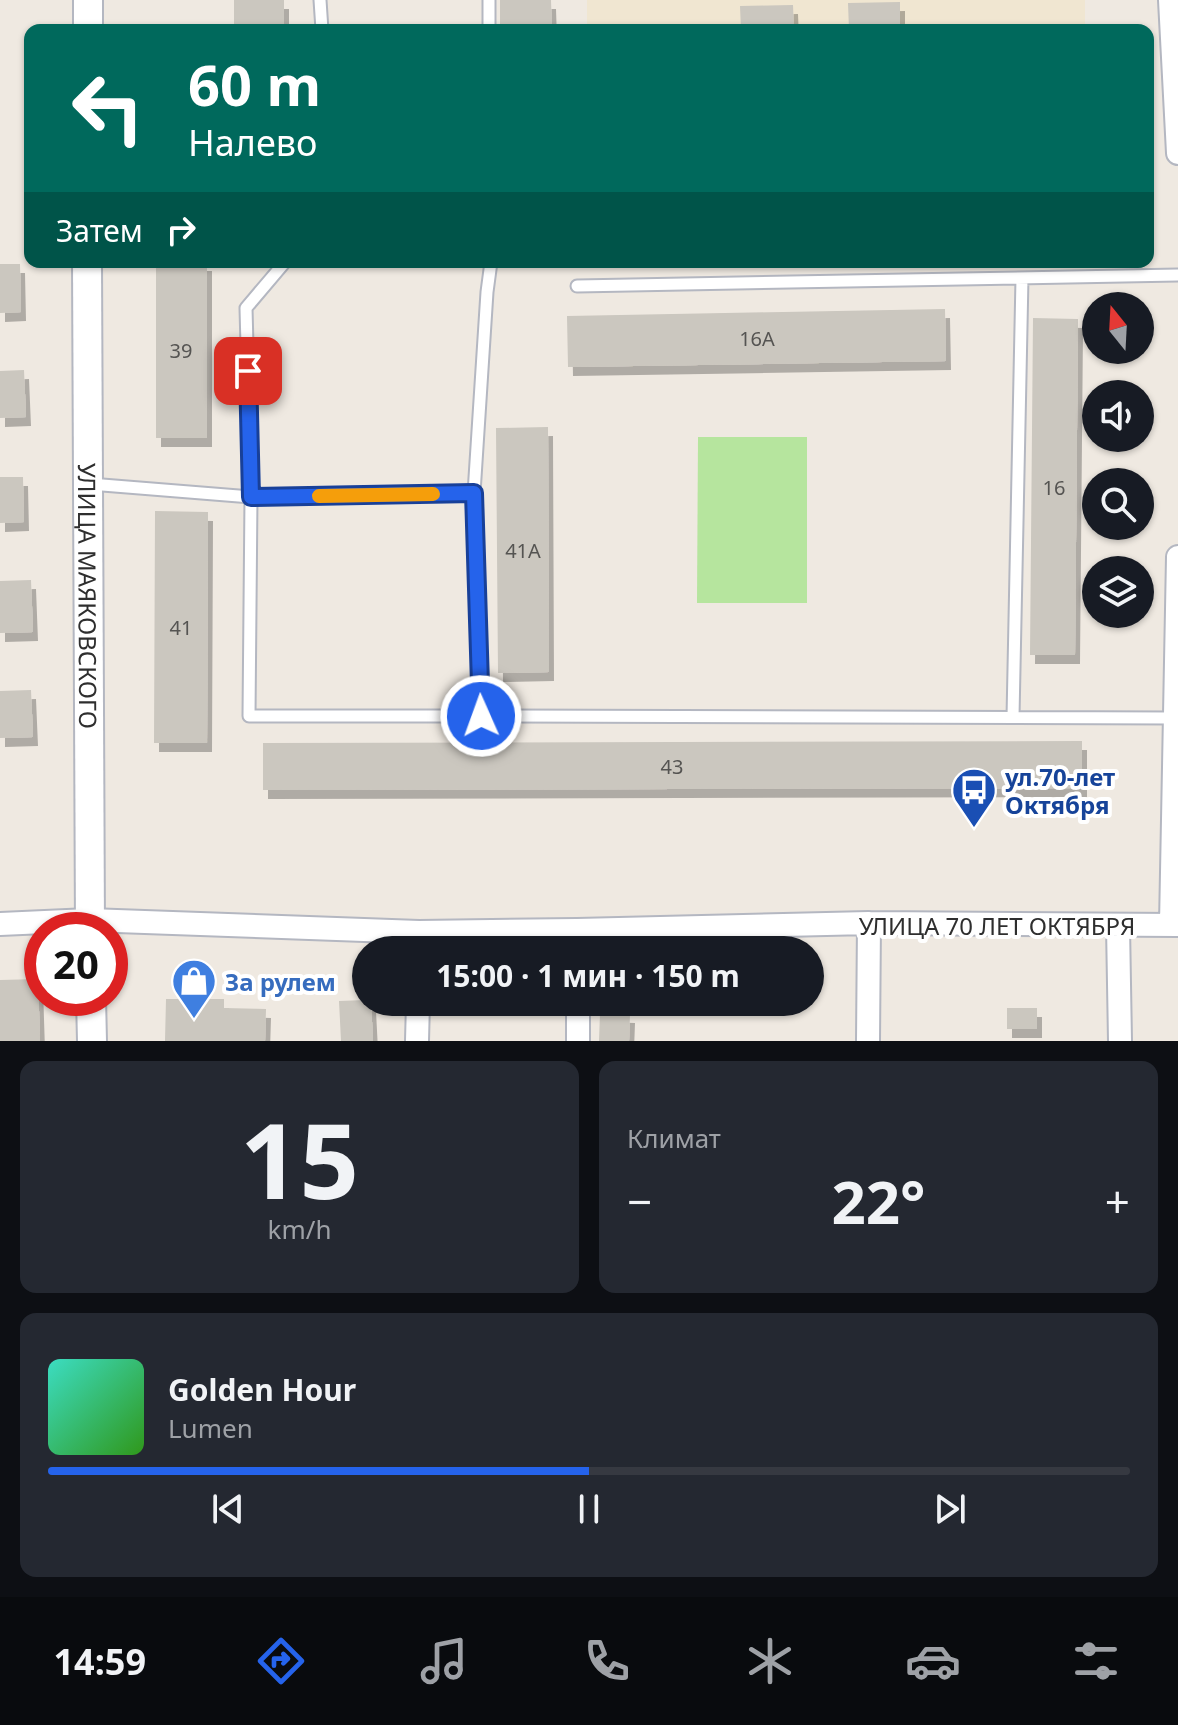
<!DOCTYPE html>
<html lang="ru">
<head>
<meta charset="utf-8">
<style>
	:root { --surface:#171b24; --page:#242831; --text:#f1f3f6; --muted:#9ea1a6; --line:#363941; --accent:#2563eb }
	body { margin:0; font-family:"Noto Sans",sans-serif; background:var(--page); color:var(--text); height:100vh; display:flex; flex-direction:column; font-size:30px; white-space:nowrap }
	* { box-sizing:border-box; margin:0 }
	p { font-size:26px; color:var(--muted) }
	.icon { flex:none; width:44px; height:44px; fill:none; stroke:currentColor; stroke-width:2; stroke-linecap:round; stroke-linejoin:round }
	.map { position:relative; height:1041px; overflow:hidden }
	.details { display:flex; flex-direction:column; gap:20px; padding:20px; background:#0d0f14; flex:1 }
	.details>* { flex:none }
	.hud { position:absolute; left:24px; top:24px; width:1130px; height:244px; border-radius:16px; box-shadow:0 2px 6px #0004; background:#00695c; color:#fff; overflow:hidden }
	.needle { width:52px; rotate:342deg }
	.tools { position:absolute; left:1082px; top:292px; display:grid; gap:16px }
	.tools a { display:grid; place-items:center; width:72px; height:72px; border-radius:50%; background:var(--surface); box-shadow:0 2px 6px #0004; font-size:40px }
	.speed { position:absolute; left:24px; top:912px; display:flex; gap:16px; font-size:40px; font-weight:700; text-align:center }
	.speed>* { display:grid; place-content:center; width:104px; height:104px; border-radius:50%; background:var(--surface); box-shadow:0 2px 6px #0004; line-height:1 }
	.speed .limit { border:12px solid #d22; background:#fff; color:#111 }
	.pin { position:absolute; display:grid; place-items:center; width:68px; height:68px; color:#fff; margin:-34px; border-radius:16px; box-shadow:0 4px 12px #0006 }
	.me { position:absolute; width:88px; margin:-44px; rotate:358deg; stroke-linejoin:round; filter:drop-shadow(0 0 6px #0008) }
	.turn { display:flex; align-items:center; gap:28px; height:168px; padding:0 32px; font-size:36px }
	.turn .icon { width:104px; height:104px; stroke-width:2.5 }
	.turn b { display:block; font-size:56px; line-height:68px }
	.then { display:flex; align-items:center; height:76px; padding:0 32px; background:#0003; gap:16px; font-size:30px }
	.big { font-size:60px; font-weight:700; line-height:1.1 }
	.details .tile { flex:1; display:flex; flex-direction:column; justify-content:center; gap:12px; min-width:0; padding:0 28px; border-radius:16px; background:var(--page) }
	.details .dial { align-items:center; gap:0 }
	.dial b { font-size:104px; line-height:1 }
	.song { display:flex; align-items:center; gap:24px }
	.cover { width:96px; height:96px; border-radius:12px; background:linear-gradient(135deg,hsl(170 70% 55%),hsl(110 70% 35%)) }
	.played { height:8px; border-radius:4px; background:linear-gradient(90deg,var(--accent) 50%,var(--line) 50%) }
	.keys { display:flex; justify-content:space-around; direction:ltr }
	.heat { display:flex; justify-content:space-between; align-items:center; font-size:44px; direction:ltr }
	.details .tiles { flex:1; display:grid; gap:20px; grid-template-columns:1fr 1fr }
	.tile:last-child { grid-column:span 2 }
	.trip { position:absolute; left:352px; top:936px; width:472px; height:80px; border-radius:40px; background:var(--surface); box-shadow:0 2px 6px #0004; font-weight:700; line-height:80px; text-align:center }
	.tab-bar { display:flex; height:128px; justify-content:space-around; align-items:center; background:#090b0e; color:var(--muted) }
	.tab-bar .icon { width:56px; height:56px }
	.tab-bar .active { color:var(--accent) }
	.tab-bar b { font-size:36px; color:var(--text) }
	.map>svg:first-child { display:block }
</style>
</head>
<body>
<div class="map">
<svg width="1178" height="1041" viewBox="0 0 1178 1041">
	<defs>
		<filter id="shadow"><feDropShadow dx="5" dy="9" stdDeviation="0" flood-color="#0004"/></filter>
	</defs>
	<rect width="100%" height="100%" fill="#efe9e1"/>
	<path fill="#f0e6d1" d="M587,0H1085V30H587Z"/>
	<path fill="#b6e59e" d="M698,437H807V603H697Z"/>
	<path fill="#cbc7bf" filter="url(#shadow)" d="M234,0H284V30H234Z
		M500,0H551L552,30H500Z
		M900,2V30H849L848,3Z
		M793,5L794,30H741L740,6Z
		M156,262H207V438H156Z
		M0,264H20L21,312L0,313Z
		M945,309L946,361L568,367L567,316Z
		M1033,318L1078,319L1075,655H1030Z
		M24,370L26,417L0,418V371Z
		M548,427L549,672L498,673L496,428Z
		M0,477H23L24,522L0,523Z
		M155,511L208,512L207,743H154Z
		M31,580L33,632L0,633V581Z
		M31,690L33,737L0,738V691Z
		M1082,741V788L263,790V743Z
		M38,979L40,1041H0V980Z
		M166,999H224V1008L266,1009L265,1041H165Z
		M366,1000V1002H371L373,1041H341L339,1001Z
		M1007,1008H1037V1029H1007Z
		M600,1013L630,1014L629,1041H599Z"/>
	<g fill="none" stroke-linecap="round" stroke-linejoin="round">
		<g stroke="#b4b7c1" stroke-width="15">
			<path id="service" d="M320,0L322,30
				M489,0V30
				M577,286L1178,275
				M90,484L251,497L246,308L285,262
				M474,493L251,497L249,716H481L474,493L487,292L491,262
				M481,716L1174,718
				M1013,717L1022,278"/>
		</g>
		<g stroke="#b4b7c1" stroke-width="26">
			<path id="minor" d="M1170,0L1178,153
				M0,924L89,920L419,932L577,930L869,923L1178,925
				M1171,925L1178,557
				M1118,926L1120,1041
				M417,1041L418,1002
				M578,1041V1002
				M868,1041L869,923"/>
		</g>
		<g stroke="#b4b7c1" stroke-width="32">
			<g id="tertiary">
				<path d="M88,30V0"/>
				<path id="s1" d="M87,262L90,930"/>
				<path d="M91,998L92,1041"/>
			</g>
		</g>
		<use href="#service" stroke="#fff" stroke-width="11"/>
		<use href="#minor" stroke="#fff" stroke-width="22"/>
		<use href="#tertiary" stroke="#fff" stroke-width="28"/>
	</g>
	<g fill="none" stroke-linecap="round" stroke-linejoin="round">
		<g stroke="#184099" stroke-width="20">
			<path id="route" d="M248,371L251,497L474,493L481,716"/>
		</g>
		<use href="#route" stroke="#2563eb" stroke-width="14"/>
		<path stroke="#f59e0b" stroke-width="14" d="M319,496L433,494"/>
	</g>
	<defs>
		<g id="bus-pin" transform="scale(2.3)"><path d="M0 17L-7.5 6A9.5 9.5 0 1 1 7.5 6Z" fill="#1a4fb4" stroke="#fff"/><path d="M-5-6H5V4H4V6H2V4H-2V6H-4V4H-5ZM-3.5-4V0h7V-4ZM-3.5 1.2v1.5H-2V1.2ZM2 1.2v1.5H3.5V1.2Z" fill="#fff"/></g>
		<g id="shop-pin" transform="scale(2.3)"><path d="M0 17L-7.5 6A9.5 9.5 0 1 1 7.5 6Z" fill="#3f7fe0" stroke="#fff"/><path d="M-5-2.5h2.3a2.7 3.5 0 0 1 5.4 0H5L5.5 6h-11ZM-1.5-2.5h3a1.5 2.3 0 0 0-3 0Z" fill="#fff"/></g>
	</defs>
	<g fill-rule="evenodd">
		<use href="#bus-pin" x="974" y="790"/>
		<use href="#shop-pin" x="194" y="981"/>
	</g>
	<g text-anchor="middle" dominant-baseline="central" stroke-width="8" stroke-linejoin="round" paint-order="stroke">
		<g font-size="20" fill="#555452">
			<text x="757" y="338">16А</text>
			<text x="181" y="350">39</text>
			<text x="1054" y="487">16</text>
			<text x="523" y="550">41А</text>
			<text x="181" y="627">41</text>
			<text x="672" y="766">43</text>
		</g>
		<g font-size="24" fill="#2e2e2e" stroke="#fff">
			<text stroke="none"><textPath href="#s1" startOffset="334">УЛИЦА МАЯКОВСКОГО</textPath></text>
			<text x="997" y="925">УЛИЦА 70 ЛЕТ ОКТЯБРЯ</text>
		</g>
		<g font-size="24" font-weight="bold" fill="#164399" stroke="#fff" text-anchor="start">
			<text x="1005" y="776">ул.70-лет<tspan x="1005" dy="28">Октября</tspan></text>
		</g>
		<g font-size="24" font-weight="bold" fill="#366cbe" stroke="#fff" text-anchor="start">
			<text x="225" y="981">За рулем</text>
		</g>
	</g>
</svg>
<div class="tools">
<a><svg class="needle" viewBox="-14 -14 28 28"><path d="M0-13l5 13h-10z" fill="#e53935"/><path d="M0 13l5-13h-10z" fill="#9ea1a6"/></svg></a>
<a><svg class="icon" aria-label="sound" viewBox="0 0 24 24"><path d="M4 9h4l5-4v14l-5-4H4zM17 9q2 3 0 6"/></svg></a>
<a><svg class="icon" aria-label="search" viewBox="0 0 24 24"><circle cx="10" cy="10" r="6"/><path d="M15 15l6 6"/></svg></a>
<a><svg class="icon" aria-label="layers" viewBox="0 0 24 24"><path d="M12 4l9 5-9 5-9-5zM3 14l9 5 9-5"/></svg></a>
</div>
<div class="speed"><div class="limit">20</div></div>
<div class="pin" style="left:248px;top:371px;background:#d93025"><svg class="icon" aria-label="arrive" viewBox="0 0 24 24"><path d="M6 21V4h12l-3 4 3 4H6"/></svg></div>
<svg class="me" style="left:481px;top:716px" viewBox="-20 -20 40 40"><circle r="17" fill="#2563eb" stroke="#fff" stroke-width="3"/><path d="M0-11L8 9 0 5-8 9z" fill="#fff"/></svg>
<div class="trip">15:00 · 1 мин · 150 m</div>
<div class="hud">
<div class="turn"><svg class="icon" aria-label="left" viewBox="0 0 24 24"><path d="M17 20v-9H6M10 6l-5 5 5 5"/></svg><div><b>60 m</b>Налево</div></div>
<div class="then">Затем<svg class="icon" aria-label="right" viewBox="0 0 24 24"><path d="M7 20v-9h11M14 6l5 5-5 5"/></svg></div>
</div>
</div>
<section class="details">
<div class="tiles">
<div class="tile dial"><b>15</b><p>km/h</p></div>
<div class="tile"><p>Климат</p>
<div class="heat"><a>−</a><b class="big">22°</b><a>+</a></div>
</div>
<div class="tile">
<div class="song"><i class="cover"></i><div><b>Golden Hour</b><p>Lumen</p></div></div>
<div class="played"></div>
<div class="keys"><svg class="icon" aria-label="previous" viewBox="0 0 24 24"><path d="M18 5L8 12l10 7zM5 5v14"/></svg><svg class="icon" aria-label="pause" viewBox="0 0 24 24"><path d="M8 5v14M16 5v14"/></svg><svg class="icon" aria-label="next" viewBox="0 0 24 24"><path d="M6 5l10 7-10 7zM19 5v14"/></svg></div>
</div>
</div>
</section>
<nav class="tab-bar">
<b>14:59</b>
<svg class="icon active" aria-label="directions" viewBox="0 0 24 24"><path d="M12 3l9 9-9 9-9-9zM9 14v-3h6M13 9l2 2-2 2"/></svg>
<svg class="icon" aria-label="music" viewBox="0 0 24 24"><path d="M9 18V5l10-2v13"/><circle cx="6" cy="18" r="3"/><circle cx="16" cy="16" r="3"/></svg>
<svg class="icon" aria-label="phone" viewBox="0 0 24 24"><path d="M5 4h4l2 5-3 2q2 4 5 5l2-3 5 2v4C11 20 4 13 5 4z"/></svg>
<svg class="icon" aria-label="climate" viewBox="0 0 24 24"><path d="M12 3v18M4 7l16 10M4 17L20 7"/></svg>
<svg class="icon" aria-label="car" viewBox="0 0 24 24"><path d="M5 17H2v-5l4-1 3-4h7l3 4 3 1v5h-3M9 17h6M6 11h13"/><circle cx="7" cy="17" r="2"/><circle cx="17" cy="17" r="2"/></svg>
<svg class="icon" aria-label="filters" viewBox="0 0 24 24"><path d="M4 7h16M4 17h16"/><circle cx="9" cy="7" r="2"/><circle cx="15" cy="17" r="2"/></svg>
</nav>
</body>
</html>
